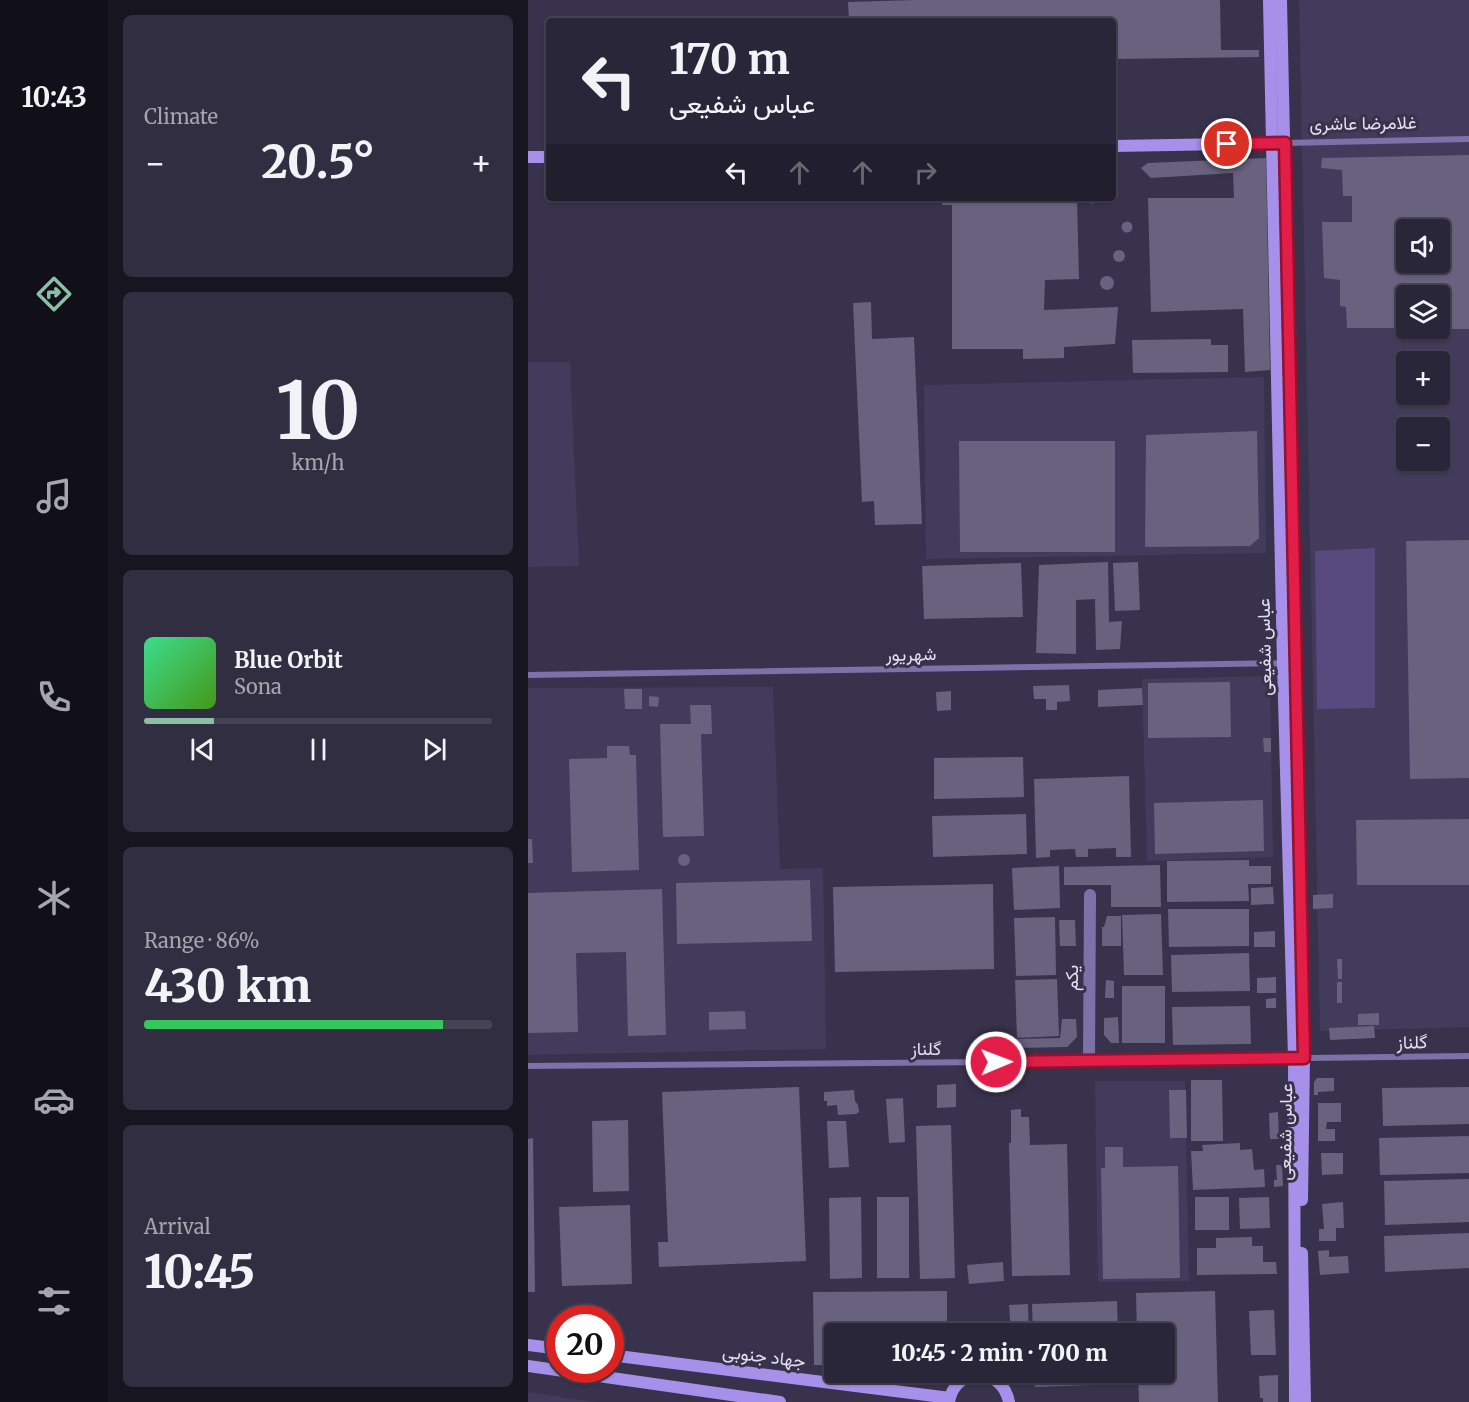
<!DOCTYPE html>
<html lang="en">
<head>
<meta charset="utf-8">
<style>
	:root { --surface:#2a2639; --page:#322e41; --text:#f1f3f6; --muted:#a5a5ae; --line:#464353; --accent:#8abfa5 }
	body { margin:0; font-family:Merriweather,Vazirmatn,serif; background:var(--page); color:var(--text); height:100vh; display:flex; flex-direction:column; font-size:22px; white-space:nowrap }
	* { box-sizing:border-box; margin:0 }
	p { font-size:20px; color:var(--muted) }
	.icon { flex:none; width:33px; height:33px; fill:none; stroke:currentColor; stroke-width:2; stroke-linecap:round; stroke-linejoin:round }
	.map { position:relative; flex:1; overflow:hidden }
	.drawer { display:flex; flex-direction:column; gap:15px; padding:15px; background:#17151f; width:420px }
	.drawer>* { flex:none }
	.top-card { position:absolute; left:18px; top:18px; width:570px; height:183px; border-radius:6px; box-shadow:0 2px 4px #0004,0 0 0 2px var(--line); background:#2a2639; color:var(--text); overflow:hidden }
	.controls { position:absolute; left:868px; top:219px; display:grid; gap:12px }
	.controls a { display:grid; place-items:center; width:54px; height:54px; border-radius:6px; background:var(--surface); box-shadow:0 2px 4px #0004,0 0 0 2px var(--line); font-size:30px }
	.speed { position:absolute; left:18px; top:1305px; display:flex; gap:12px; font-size:30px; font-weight:700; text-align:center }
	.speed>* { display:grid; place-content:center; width:78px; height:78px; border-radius:50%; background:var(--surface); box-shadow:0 2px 4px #0004,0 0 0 2px var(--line); line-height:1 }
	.speed .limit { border:9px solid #d22; background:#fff; color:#111 }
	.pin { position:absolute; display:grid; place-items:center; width:51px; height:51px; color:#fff; margin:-26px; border:3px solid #fff; border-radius:50%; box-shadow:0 2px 6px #0007 }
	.me { position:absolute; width:66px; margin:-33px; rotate:89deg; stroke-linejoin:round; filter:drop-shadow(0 0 4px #0008) }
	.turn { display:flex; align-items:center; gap:21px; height:126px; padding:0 24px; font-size:27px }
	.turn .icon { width:78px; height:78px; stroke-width:2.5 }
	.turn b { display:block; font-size:42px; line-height:51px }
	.lanes { display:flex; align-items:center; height:57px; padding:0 24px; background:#0003; justify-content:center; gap:30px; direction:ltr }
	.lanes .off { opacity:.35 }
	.big { font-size:45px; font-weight:800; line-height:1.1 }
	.drawer .widget { flex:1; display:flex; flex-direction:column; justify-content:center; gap:9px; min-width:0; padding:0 21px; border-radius:9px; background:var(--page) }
	.drawer .dial { align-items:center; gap:0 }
	.dial b { font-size:78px; line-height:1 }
	.song { display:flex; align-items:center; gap:18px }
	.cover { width:72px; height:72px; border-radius:9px; background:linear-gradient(135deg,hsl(150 70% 55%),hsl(100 70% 35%)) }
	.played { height:6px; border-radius:3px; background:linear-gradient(90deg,var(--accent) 20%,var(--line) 20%) }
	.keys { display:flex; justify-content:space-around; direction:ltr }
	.heat { display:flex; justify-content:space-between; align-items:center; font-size:33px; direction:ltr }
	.charge { height:9px; border-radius:4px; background:linear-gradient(90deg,#34c759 86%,var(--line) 0) }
	.trip { position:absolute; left:296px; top:1323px; width:351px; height:60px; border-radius:6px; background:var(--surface); box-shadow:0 2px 4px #0004,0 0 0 2px var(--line); font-weight:800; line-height:60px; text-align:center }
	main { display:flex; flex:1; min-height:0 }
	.dock { display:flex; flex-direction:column; width:108px; justify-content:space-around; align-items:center; background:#110f17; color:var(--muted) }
	.dock .icon { width:42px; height:42px }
	.dock .selected { color:var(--accent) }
	.dock b { font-size:27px; color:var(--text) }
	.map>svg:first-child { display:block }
</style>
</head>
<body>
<main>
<nav class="dock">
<b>10:43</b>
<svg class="icon selected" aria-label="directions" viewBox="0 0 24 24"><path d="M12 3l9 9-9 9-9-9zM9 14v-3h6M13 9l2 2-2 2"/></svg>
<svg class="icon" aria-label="music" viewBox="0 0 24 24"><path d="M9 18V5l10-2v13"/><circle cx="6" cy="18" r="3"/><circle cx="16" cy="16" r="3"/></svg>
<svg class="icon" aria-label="phone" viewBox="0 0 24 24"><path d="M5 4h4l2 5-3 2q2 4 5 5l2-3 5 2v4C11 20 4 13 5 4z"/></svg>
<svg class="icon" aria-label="climate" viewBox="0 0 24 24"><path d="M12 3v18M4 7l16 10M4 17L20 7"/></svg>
<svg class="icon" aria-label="car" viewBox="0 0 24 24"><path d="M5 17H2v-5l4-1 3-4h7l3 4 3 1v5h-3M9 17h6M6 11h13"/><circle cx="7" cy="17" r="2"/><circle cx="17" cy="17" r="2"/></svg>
<svg class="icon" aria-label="filters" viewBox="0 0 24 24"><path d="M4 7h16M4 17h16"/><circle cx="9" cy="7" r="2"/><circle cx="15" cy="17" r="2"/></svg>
</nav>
<section class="drawer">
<div class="widget"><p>Climate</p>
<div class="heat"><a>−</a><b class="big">20.5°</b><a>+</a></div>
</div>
<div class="widget dial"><b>10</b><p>km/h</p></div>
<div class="widget">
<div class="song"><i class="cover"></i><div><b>Blue Orbit</b><p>Sona</p></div></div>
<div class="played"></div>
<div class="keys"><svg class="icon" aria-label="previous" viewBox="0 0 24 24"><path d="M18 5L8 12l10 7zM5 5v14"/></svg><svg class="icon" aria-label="pause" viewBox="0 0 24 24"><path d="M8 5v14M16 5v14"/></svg><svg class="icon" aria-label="next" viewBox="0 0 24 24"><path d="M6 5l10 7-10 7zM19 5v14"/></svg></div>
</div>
<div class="widget"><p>Range · 86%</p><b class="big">430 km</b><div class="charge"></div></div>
<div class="widget"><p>Arrival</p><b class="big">10:45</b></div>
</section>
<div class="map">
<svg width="941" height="1402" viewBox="0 0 941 1402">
	<rect width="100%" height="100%" fill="#38324c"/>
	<path fill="#423b5b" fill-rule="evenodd" d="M771,0H941V1027L792,1031ZM879,230H912V262H879ZM879,296H912V328H879ZM879,362H912V394H879ZM879,428H912V460H879Z
		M0,362H42L51,566L0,567Z
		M736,377L738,553L398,559L396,385Z
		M735,676L742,683L745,857L619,861L614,679Z
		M245,687L252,869L295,868L298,1049L0,1055V688Z
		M567,1081H657L661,1281L570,1282Z
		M0,1392L67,1402H0Z"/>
	<path fill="#584a7f" d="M847,548V708L789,709L787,551Z"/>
	<path fill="#68627e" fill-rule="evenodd" d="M388,0H692L693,50H731V57L588,59V114H585V21H321L320,2Z
		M941,155V329H912V296H879V328H819L818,307L812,306V280L796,278L794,222H824V196H815L814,170L793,168L794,158ZM879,230H912V262H879Z
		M738,158L742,370L717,372L715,309L623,312L620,198H706L705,173L623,178L613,168L620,163Z
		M414,198H549L551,279L517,280L516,310L590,307L587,344L536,347V358L495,359V349H424V205H414Z
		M558,198H571L569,202L564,204L560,202Z
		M593.5 227a5.5 5.5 0 1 1 11 0a5.5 5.5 0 1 1-11 0Z
		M585 256a6 6 0 1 1 12 0a6 6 0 1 1-12 0Z
		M572 283a7 7 0 1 1 14 0a7 7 0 1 1-14 0Z
		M343,302L344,339L386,337L394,524L347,525L346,501L334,502L325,303Z
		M683,339V345H700V372L605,373L604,340Z
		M729,431L731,538L722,546L617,547L618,435Z
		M431,441H587V552H432Z
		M941,540V778L882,779L878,541Z
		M580,562L581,622L594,621L592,649L568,650L567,599L548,600V654L508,653L511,565Z
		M610,562L612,610L587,611L585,563Z
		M493,563L495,617L396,619L394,566Z
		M702,682L703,737L620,738V683Z
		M541,685L542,701L529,702V710H518V699H506L505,686Z
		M614,688L615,705L570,707V690Z
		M96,689H114V709H97Z
		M423,691V710L409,711L408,692Z
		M121,696L131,697L130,707L121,706Z
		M162,705H183L184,734H173L176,836L135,837L132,724H163Z
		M735,738H743V752H736Z
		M79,746H101L102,755H108L111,870L44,872L41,759L79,758Z
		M495,757L496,797L406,799V758Z
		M601,776L603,857H588V848L560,849V857H548L547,849L522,850V857L508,858L506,779Z
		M735,800L736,851L627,854L626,803Z
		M498,814L499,854L405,857L404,816Z
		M941,819V885H829L828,820Z
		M0,839H4L5,863H0Z
		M150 860a6 6 0 1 1 12 0a6 6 0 1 1-12 0Z
		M721,860V866H743V884H720L721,901L639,902V861Z
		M632,865L633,907H583V885H536V867Z
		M531,866L532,908L486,910L484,868Z
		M282,880L284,941L149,944L148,883Z
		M465,884L466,969L307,972L305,887Z
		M745,887L746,904L723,905V888Z
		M134,889L138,1035L100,1036L98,952L48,953L50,1032L0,1033V893Z
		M805,894V908L785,909V895Z
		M640,909H721V946L641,947Z
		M633,914L635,975H596L594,915Z
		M579,916H593V946H574V927H576Z
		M527,917L528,975L488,976L486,918Z
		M531,920H547L548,946H532Z
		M747,931V947H726V932Z
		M721,953L722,991L644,992L643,955Z
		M809,959H814V979H810Z
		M748,977V993H729V978Z
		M529,979L531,1036L489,1038L487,980Z
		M578,980L586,981V998H577Z
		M809,982H814V1003H809Z
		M594,986H637V1043H594Z
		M748,998V1008H738V999Z
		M722,1006L723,1044L645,1045L644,1007Z
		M217,1011L218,1029L181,1030V1012Z
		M851,1013V1025H830V1014Z
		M590,1017L591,1043H583L576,1035V1018Z
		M534,1019H548L549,1037L539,1047L487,1048V1039L532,1038Z
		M846,1026L847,1038L802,1040L801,1028Z
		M789,1078H806V1091L790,1092V1095H786V1082Z
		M663,1080H694L695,1141H663Z
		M428,1084V1107L409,1108V1085Z
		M271,1087L278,1261L131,1267L130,1242H140L134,1092Z
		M941,1087V1124L855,1126L854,1088Z
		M326,1090L327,1101L330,1105L331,1112L328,1114L310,1115L309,1105L299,1106V1101H296V1092Z
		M641,1090H658L659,1138H642Z
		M375,1098L377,1142L361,1143L358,1099Z
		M790,1103H813V1122H799L798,1129H807V1141H790Z
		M493,1109V1117H501L502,1145L539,1144L542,1275L484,1276L481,1143H483V1110Z
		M750,1112L751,1139H742L741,1113Z
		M100,1120L101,1191L65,1192L64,1121Z
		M299,1121H318L321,1167L301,1168Z
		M423,1125L427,1278L392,1279L388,1126Z
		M941,1136V1173L852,1175L851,1138Z
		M5,1138L7,1292H0V1139Z
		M712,1143V1150L724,1149L726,1170L736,1169L737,1187L665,1190L663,1151H675L674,1145Z
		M577,1147H595V1167L650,1166L652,1278L575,1279L573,1168H577Z
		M793,1153H815V1174L794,1175Z
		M748,1165H754L755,1186L746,1187V1180H749Z
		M941,1179V1222L857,1225L856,1181Z
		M333,1197L334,1278L302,1279L301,1198Z
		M349,1197H381V1278H349Z
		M667,1197H701V1230H667Z
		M741,1197L742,1228L712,1229L711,1198Z
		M815,1202L816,1228H808V1241H791V1229H796L794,1204Z
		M102,1205L104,1284L34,1286L31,1207Z
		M941,1233V1268L857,1272L856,1236Z
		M724,1237V1246H735V1262H748L749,1274L669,1275V1248H688V1238Z
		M801,1250V1257L820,1256L821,1273L792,1275L790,1251Z
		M475,1262L476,1281L441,1284L439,1265Z
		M419,1291V1334H306V1365H286L285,1292Z
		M687,1291L690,1402H611L610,1372H636V1334H609L608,1293Z
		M589,1301L590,1334H505L504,1304Z
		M500,1304L501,1333L483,1334L481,1305Z
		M746,1310L748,1355H723L721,1311Z
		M506,1372H591L592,1384L507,1387Z
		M750,1375V1402H735V1398H732L731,1376Z"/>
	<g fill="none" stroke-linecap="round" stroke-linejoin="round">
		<path stroke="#7e71a9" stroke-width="6" d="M757,143L941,139
			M0,675L767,663
			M0,1066L561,1061L941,1056"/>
		<path stroke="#7e71a9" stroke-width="12" d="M561,1061L562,895"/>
		<path stroke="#a790e9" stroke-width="12" d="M741,0L755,664L766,1058L767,1402
			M753,0L776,1058L774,1200
			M585,146L753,143
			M0,157H21
			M774,1253L777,1402
			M0,1345L32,1349
			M82,1355L422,1398
			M0,1366L252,1402
			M421,1402C427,1366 474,1366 481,1402"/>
	</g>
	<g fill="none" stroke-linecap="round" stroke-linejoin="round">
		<g stroke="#92132f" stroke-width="15">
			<path id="route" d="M468,1062L776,1058L757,143L699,144"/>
		</g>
		<use href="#route" stroke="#e11d48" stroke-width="10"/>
	</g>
	<g text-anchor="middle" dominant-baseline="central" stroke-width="6" stroke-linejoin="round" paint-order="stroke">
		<g font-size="18" fill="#e2dfef" stroke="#38324c">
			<text transform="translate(835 123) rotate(-1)">غلامرضا عاشری</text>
			<text transform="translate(736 647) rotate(-91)">عباس شفیعی</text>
			<text transform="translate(383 654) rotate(-1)">شهریور</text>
			<text transform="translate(543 978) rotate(-90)">یکم</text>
			<text transform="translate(884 1042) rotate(-1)">گلناز</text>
			<text x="398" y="1048">گلناز</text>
			<text transform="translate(757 1132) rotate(-89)">عباس شفیعی</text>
			<text transform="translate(236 1356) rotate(7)">جهاد جنوبی</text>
		</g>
	</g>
</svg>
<div class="controls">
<a><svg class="icon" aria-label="sound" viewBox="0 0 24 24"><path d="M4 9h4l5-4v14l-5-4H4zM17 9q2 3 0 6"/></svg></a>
<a><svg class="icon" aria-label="layers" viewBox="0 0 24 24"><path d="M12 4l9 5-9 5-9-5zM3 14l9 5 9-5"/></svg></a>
<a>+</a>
<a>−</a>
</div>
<div class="speed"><div class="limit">20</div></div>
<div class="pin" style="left:699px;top:144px;background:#d93025"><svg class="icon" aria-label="arrive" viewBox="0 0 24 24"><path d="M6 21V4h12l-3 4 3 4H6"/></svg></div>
<svg class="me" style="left:468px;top:1062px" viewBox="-20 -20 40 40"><circle r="17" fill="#e11d48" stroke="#fff" stroke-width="3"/><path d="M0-11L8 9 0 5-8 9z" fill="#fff"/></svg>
<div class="trip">10:45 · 2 min · 700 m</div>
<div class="top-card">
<div class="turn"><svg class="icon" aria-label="left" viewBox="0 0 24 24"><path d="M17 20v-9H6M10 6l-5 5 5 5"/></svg><div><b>170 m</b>عباس شفیعی</div></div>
<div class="lanes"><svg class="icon" aria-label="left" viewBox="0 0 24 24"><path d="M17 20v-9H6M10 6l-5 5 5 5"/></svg><svg class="icon off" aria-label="ahead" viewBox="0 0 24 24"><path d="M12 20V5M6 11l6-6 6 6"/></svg><svg class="icon off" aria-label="ahead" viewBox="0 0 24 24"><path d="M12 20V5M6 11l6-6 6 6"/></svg><svg class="icon off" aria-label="right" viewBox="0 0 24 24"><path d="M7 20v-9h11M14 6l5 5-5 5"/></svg></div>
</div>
</div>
</main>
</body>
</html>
